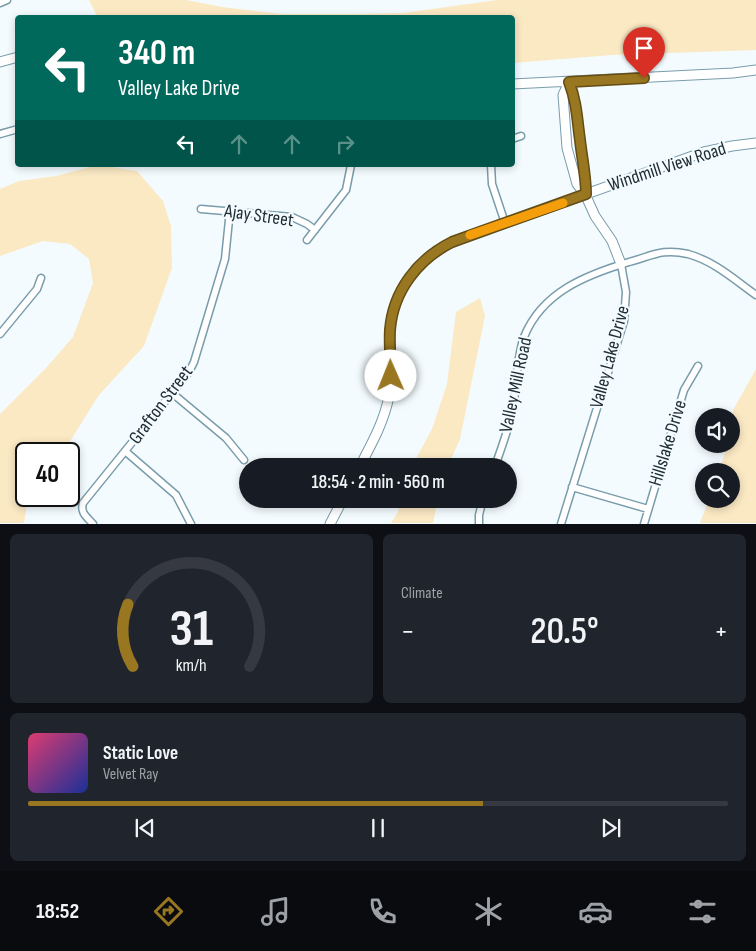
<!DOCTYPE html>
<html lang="en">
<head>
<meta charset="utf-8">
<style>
	:root { --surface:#171b24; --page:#20242c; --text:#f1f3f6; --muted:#9ea1a6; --line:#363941; --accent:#997620 }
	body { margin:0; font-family:"Sofia Sans Condensed",sans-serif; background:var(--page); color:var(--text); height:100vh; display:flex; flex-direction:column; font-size:19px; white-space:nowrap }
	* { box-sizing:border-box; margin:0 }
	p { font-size:16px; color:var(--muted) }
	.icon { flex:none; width:28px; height:28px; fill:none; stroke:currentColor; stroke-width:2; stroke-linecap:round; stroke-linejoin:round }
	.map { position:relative; height:524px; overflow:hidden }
	.sheet { display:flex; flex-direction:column; gap:10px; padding:10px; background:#0d0f14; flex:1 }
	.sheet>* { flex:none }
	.guide { position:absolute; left:15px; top:15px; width:500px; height:152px; border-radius:5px; box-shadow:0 2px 8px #0003; background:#00695c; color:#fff; overflow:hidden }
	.fabs { position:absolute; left:695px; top:408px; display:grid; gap:10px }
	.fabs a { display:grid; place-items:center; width:45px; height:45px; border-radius:50%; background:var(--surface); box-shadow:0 2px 8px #0003; font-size:25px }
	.speed { position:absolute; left:15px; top:442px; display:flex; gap:10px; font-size:25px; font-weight:700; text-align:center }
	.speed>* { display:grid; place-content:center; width:65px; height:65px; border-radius:50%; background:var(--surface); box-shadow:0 2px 8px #0003; line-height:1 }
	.speed .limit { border:2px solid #111; border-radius:8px; background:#fff; color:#111 }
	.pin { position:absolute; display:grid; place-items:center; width:42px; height:42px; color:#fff; margin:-51px -21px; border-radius:50% 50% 50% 0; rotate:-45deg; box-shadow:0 0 5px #0007 }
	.pin .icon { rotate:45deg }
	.me { position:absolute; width:55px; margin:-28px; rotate:359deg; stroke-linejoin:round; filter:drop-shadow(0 0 4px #0008) }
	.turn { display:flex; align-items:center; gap:18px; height:105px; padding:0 20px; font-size:22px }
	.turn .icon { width:65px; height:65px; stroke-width:2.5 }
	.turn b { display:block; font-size:35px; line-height:42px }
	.lanes { display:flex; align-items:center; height:48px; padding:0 20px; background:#0003; justify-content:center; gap:25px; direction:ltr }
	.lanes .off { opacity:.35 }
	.big { font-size:38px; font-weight:600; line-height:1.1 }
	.sheet .tile { flex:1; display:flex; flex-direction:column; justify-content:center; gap:8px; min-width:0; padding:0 18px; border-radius:8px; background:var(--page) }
	.sheet .dial { align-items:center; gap:0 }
	.dial svg { height:130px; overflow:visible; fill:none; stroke:var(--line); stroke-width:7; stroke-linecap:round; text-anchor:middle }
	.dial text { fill:var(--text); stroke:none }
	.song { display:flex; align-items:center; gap:15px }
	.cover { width:60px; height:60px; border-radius:8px; background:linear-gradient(135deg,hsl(340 70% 55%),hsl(230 70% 35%)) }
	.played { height:5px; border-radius:2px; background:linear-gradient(90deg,var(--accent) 65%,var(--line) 65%) }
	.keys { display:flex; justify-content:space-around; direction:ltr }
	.heat { display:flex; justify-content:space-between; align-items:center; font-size:28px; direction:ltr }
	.sheet .tiles { flex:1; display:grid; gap:10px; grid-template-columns:1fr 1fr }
	.tile:last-child { grid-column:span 2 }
	.trip { position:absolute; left:239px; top:458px; width:278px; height:50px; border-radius:25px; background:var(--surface); box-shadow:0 2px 8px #0003; font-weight:600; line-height:50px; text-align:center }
	.dock { display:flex; height:80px; justify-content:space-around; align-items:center; background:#090b0e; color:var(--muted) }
	.dock .icon { width:35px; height:35px }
	.dock .active { color:var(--accent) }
	.dock b { font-size:22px; color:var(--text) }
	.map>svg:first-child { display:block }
</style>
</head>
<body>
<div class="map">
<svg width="756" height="524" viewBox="0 0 756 524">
	<rect width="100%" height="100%" fill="#f3fbfe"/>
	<path fill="#fbe9c4" d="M89,0H186L222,7L283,14H349L403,13L497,0H756V50L612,55L513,63L512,18H98Z
		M98,165L137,171L163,201L171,226L172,268L144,346L99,395L62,454H26V496H33L27,504L24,523H0V414L46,368L73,337L93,283L89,259L70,244L43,241L0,256V189L19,181L56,176Z
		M480,298L485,316L460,439L448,466H412L432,429L447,384L456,312Z
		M756,369V523H700L709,499H731V471H720L727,444H731V420L733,410Z
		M401,499H438L433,523H391L398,512Z"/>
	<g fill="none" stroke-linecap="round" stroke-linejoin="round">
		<g stroke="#799cab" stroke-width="9">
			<path id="street" d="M0,3L7,0
				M0,134L18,129
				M512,139L521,136
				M491,165L492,184L505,223
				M201,209L292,217L307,224L315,230
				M307,240L346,190L351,165
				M0,334L37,289L41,278
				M172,393L226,438L244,460
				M125,451L176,495L191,524
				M495,466C502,447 509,428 513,408C517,384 516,359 524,337C542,292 586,275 629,262C652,256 662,248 688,254C714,261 735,280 756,295
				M572,487L648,509
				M93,524C87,517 80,513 83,503L189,372L194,362L225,259L230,210
				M479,524V515L483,499
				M561,524L624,321L626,292L621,264
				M644,524L684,390L698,366"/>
		</g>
		<g stroke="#799cab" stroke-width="11">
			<path id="secondary" d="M0,62L18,57
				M569,82L563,95L567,148L577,184L585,194L595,216L612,241L621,264
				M569,82C577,103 577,119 580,140C582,158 586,176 585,194
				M512,84L733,73L756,70
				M360,466C372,443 384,422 389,396C393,374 389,353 390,331C393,288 422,254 460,239L704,152L732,146L756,143
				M330,524L343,499"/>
		</g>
		<use href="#street" stroke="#fff" stroke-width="6"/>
		<use href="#secondary" stroke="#fff" stroke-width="9"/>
	</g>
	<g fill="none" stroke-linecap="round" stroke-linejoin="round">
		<g stroke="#634d15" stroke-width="12">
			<path id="route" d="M391,376C391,361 389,345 390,330C393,291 418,259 452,242L586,194C586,176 582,158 580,140C577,119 577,103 569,82L644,78"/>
		</g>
		<use href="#route" stroke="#997620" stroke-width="9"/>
		<path stroke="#f59e0b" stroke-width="9" d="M470,235L563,203"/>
	</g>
	<g text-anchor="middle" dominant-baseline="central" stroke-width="4.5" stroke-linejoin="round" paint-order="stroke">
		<g font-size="19" fill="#202e34" stroke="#f3fbfe">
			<text transform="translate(667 167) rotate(-18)">Windmill View Road</text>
			<text transform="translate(259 216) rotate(8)">Ajay Street</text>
			<text transform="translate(610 357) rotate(-75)">Valley Lake Drive</text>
			<text transform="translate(516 385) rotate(-78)">Valley Mill Road</text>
			<text transform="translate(161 405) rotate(-53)">Grafton Street</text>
			<text transform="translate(668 443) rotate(-73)">Hillslake Drive</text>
		</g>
	</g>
</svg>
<div class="fabs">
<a><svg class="icon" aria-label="sound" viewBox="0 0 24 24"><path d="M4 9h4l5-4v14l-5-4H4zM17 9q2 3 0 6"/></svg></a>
<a><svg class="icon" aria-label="search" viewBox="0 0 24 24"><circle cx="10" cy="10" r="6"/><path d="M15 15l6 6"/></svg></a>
</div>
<div class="speed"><div class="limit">40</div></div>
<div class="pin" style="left:644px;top:78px;background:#d93025"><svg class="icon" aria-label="arrive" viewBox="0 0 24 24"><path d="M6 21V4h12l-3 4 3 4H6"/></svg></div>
<svg class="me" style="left:391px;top:376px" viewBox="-20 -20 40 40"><circle r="19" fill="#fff"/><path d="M0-13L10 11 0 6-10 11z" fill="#997620"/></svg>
<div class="trip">18:54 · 2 min · 560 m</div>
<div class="guide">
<div class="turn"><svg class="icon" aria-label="left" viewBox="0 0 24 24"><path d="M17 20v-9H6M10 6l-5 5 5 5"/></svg><div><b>340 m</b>Valley Lake Drive</div></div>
<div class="lanes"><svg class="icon" aria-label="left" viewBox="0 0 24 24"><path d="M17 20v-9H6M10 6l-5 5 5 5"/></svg><svg class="icon off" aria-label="ahead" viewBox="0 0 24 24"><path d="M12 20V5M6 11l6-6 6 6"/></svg><svg class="icon off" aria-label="ahead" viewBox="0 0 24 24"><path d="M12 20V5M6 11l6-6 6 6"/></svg><svg class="icon off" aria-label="right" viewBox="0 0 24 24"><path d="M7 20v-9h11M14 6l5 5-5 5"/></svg></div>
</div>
</div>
<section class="sheet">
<div class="tiles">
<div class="tile dial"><svg viewBox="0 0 100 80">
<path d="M14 69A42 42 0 1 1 86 69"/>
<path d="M14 69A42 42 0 0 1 11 31" stroke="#997620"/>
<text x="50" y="56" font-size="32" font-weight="700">31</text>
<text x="50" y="72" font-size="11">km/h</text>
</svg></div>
<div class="tile"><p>Climate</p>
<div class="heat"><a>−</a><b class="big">20.5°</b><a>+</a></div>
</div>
<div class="tile">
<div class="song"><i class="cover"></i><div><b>Static Love</b><p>Velvet Ray</p></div></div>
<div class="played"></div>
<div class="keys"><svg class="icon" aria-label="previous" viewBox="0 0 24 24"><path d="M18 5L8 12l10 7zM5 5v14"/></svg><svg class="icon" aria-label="pause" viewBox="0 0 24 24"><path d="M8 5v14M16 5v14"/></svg><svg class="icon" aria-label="next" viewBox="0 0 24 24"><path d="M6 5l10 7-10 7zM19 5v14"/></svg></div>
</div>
</div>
</section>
<nav class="dock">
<b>18:52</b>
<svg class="icon active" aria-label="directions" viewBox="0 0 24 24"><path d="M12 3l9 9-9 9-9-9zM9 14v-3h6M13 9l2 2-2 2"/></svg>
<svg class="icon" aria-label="music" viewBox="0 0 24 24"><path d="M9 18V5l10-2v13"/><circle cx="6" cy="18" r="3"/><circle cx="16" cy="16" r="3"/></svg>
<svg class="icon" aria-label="phone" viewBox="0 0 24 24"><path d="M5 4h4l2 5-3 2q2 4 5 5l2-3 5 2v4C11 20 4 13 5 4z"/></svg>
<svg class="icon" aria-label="climate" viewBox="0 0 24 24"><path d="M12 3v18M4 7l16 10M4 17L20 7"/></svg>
<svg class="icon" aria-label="car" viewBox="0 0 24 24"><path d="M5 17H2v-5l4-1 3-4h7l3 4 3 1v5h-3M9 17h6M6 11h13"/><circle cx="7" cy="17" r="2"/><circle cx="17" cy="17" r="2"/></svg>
<svg class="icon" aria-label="filters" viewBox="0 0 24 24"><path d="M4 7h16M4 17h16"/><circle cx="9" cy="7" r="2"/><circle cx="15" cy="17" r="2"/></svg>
</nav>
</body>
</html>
